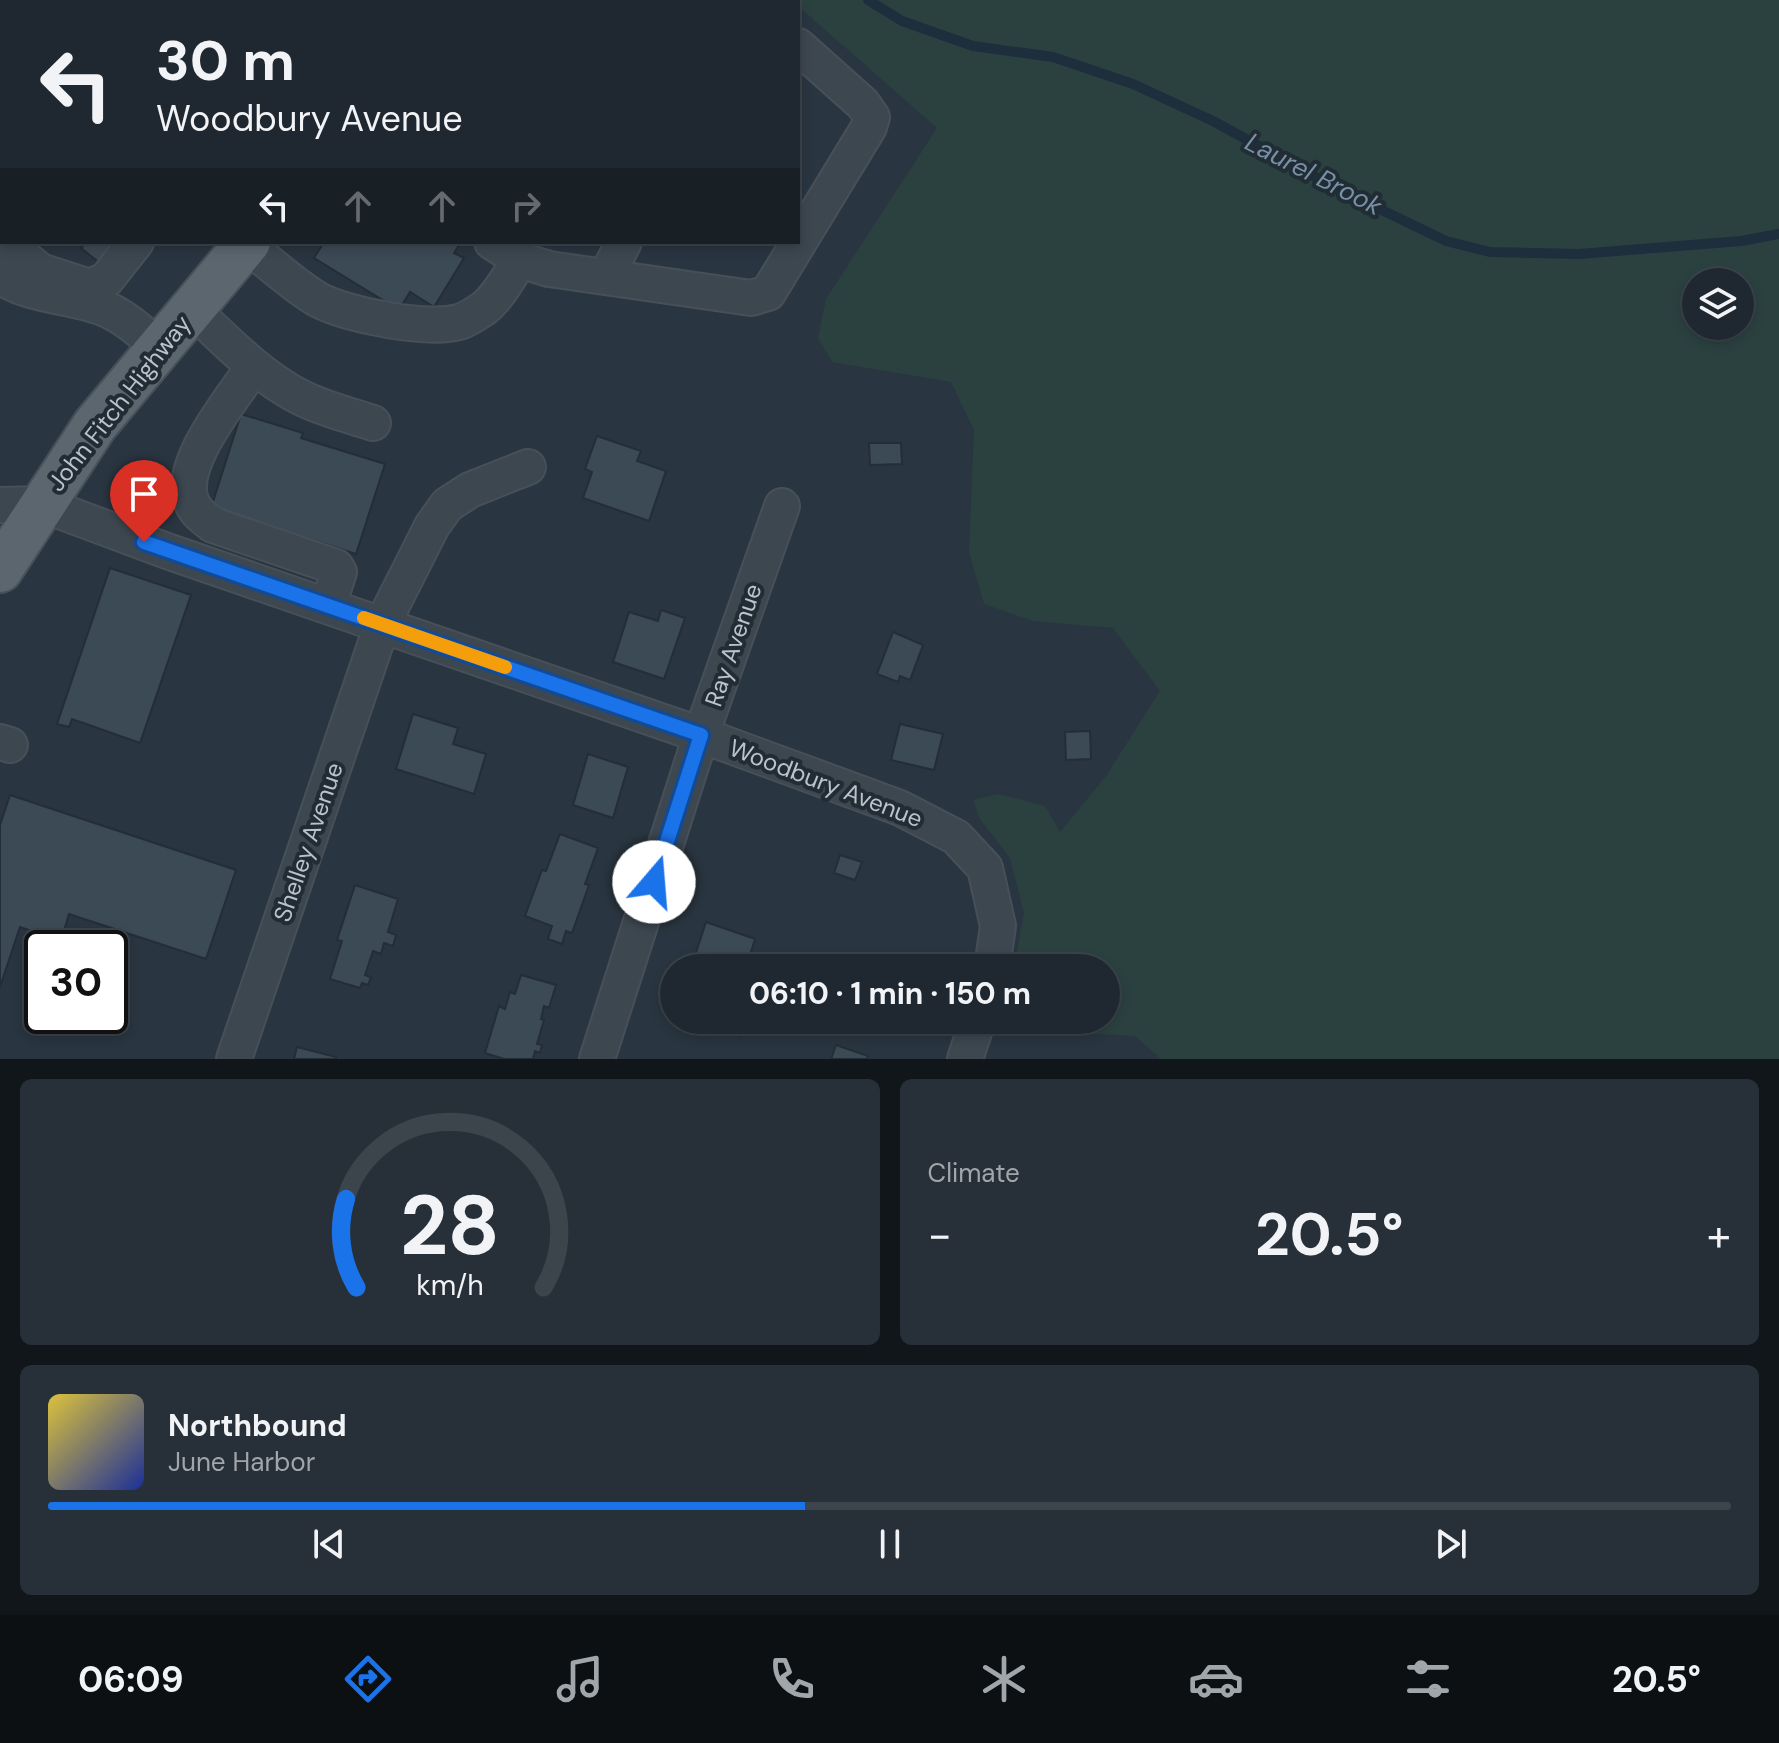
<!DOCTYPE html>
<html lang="en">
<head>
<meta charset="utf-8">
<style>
	:root { --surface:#1f2830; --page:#273038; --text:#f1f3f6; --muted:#a1a6ab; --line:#3c444c; --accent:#1a73e8 }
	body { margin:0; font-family:"DM Sans",sans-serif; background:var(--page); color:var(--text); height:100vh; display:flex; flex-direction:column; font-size:30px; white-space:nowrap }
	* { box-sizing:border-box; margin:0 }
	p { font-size:26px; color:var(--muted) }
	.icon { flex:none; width:44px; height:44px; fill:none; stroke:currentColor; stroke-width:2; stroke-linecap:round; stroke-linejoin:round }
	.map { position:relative; height:1059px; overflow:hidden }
	.sheet { display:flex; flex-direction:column; gap:20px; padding:20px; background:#11161a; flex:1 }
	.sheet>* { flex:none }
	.banner { position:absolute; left:0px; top:0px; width:800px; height:244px; box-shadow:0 4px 12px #0003,0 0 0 2px var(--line); background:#1f2830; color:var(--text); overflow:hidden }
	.fabs { position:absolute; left:1682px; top:268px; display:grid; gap:16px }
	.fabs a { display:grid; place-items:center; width:72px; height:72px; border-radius:50%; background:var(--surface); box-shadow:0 4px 12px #0003,0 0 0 2px var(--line); font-size:40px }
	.speed { position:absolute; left:24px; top:930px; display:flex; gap:16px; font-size:40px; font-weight:700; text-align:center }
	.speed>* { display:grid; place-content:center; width:104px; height:104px; border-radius:50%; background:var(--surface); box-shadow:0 4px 12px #0003,0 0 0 2px var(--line); line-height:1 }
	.speed .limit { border:4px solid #111; border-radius:12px; background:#fff; color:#111 }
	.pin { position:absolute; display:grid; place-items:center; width:68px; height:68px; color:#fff; margin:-82px -34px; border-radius:50% 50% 50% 0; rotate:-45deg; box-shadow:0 0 8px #0007 }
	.pin .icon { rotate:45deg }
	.me { position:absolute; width:88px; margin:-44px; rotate:18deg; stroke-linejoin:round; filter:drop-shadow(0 0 6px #0008) }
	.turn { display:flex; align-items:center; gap:28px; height:168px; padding:0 24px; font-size:36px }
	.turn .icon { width:104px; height:104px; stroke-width:2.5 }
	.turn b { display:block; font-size:56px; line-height:68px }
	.lanes { display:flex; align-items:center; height:76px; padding:0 24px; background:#0003; justify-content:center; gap:40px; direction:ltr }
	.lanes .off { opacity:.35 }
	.big { font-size:60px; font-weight:700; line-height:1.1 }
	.sheet .tile { flex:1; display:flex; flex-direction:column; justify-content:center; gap:12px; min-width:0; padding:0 28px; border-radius:12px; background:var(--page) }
	.sheet .dial { align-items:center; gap:0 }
	.dial svg { height:208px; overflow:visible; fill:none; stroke:var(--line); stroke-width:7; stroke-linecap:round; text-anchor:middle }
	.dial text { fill:var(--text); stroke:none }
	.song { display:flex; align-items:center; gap:24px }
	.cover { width:96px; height:96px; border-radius:12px; background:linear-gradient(135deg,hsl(50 70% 55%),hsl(230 70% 35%)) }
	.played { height:8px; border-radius:4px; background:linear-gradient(90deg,var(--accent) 45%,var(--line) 45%) }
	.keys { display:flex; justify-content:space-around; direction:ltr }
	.heat { display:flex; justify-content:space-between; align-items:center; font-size:44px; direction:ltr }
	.sheet .tiles { flex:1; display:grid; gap:20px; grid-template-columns:1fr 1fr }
	.tile:last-child { grid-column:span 2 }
	.trip { position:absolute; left:660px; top:954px; width:460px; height:80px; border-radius:40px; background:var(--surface); box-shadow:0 4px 12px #0003,0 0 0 2px var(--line); font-weight:700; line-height:80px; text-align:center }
	.tabs { display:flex; height:128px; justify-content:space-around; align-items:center; background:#0c1013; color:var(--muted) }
	.tabs .icon { width:56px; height:56px }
	.tabs .active { color:var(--accent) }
	.tabs b { font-size:36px; color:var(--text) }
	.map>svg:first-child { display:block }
</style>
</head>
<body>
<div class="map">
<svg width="1779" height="1059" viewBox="0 0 1779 1059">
	<rect width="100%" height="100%" fill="#293540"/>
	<path fill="#2b4140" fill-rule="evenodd" d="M793,0H1779V1059H1161L1135,1036L1017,1030L1012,1020H1106V968H1014L1024,913L1010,858L980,819L973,800L998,794L1045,806L1060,832L1106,776L1160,691L1113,628L1033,621L984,604L969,552L974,430L951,382L832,362L818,338L826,299L937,128L798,6V2ZM1696,282H1740V326H1696Z"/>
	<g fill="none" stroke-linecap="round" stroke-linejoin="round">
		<path stroke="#1d2e3d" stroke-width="10" d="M868,0L902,21L973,46L1053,57L1133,84L1213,121L1328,184L1446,241L1490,252L1579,254L1741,241L1779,234"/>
	</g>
	<path fill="#3c4a55" stroke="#242e37" stroke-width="2" d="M87,242H124L107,269L81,248Z
		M324,242H461L454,253L464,258L434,307L410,292L399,310L314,258Z
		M241,414L303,433L301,438L385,464L356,554L211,508Z
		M597,436L641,451L637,461L666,471L649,521L583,498L592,472L585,469Z
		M869,443H901L902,464L870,465Z
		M110,568L191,595L140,743L72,719L69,727L57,724Z
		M661,610L685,618L664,679L613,662L629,612L658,621Z
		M893,632L923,645L910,680L900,676L898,682L877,674Z
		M413,714L458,728L453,744L486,754L474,794L396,769Z
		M900,724L943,734L934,770L891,760Z
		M1090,731L1091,759L1066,760L1065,732Z
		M588,754L628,767L613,818L573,805Z
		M10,795L236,870L206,959L69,914L61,941L20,927L0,987V825Z
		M560,834L598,848L585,884L589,885L572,933L566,931L562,944L548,939L552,926L525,916L542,870L546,871Z
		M840,855L862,862L855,880L834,873Z
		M355,885L398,899L388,932L396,935L393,946L384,943L381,954L373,951L365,975L371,977L368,985L362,983L360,988L330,979L342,941L337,940Z
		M706,922L755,939L746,968H691Z
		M521,975L556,985L549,1008L544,1006L541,1019L544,1020L537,1044L542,1045L540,1053L535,1051L533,1059H504L485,1053L499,1006L505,1009L510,992L515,994Z
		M699,1020H746L741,1036L699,1022Z
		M836,1045L868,1056L867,1059H831Z
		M297,1047L336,1057V1059H294Z"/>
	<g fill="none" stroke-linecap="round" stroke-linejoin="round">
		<g stroke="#475059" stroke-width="38">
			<path id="minor" d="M173,0L176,2
				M226,0L228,2
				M556,0L559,2
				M132,2L133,0
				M632,2L633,0
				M0,90L2,89
				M0,151L2,150
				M6,242L40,271L90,287L106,280L136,242
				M244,242C267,261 292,284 317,299C345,315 431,332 462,321C469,318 477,313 483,309C499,297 509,276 520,260
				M492,242L520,260L549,269L751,298L768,293L869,127L872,117L863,104L798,46
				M0,276C32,298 74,295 108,310C128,319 143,334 159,347
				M606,277L624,242
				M192,309C226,341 260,377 302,398C324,409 349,415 373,423
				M254,366C234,397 175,465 192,503C196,513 205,519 213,525L336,567L339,572L328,606
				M0,505L41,504L167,551L701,735L900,808L956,837L985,868L998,926L992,968
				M0,742L10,745
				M234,1059L382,625L432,526L447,505L470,490L528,467
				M597,1059L701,735L782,506
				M965,1059L978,1020"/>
		</g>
		<g stroke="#475059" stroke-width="48">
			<path id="major" d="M424,2L425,0
				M0,570L95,425L248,242"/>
		</g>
		<use href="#minor" stroke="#3d4750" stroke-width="34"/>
		<use href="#major" stroke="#5b666f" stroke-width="44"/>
	</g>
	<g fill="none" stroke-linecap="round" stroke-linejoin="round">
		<g stroke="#114b97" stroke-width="20">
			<path id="route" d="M144,542L701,735L654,882"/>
		</g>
		<use href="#route" stroke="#1a73e8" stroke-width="14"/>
		<path stroke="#f59e0b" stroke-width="14" d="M364,618L505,667"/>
	</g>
	<g text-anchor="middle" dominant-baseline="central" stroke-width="8" stroke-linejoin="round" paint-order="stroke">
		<g font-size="24" fill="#bac2ca" stroke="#222c35">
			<text transform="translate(119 403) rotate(-52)">John Fitch Highway</text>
			<text transform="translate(733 645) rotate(-71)">Ray Avenue</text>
			<text transform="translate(826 783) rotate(21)">Woodbury Avenue</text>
			<text transform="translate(308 842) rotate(-71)">Shelley Avenue</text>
		</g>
		<g font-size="26" font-style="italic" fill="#7790a5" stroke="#222c35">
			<text transform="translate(1314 174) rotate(27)">Laurel Brook</text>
		</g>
	</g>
</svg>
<div class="fabs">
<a><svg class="icon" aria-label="layers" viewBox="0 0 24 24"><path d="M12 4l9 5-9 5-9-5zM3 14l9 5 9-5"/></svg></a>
</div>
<div class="speed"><div class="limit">30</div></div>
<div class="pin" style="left:144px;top:542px;background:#d93025"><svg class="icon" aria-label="arrive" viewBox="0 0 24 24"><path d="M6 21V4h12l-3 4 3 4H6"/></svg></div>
<svg class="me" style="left:654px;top:882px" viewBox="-20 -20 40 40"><circle r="19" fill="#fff"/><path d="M0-13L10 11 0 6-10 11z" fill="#1a73e8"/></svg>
<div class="trip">06:10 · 1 min · 150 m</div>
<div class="banner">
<div class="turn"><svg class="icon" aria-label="left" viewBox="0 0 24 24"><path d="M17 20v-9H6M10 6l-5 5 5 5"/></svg><div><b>30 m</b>Woodbury Avenue</div></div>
<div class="lanes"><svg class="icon" aria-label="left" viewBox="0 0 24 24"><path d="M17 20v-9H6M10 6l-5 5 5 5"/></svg><svg class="icon off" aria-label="ahead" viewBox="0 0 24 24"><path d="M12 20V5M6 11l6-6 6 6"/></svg><svg class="icon off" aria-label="ahead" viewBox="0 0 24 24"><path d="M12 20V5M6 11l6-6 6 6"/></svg><svg class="icon off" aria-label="right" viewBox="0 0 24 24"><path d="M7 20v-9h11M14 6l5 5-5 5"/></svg></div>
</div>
</div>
<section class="sheet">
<div class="tiles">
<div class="tile dial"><svg viewBox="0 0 100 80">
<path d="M14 69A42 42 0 1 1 86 69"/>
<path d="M14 69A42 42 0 0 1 10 35" stroke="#1a73e8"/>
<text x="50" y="56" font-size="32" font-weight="700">28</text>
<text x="50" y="72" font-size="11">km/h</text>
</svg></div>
<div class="tile"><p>Climate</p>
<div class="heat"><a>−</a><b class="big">20.5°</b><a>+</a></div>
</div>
<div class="tile">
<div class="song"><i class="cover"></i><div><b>Northbound</b><p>June Harbor</p></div></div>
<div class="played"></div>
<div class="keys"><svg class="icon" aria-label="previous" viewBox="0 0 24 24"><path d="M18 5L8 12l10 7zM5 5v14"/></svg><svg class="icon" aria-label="pause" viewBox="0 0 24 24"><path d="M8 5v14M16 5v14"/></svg><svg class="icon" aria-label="next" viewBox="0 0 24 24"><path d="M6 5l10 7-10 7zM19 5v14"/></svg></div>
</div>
</div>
</section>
<nav class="tabs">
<b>06:09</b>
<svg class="icon active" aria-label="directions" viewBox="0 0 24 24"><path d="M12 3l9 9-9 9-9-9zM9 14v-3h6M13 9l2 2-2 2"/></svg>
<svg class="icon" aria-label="music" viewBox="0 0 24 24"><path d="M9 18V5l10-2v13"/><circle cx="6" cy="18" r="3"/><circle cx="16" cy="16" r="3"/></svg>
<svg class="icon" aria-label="phone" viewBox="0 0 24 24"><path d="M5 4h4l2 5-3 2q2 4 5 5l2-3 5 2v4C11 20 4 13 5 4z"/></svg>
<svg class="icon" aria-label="climate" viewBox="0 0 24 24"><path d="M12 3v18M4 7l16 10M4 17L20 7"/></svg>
<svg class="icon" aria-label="car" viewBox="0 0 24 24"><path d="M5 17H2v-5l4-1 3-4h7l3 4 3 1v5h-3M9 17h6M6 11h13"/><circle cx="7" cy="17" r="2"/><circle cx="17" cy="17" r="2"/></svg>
<svg class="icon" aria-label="filters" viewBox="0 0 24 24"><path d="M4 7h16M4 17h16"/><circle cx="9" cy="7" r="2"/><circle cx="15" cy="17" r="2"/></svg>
<b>20.5°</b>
</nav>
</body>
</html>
